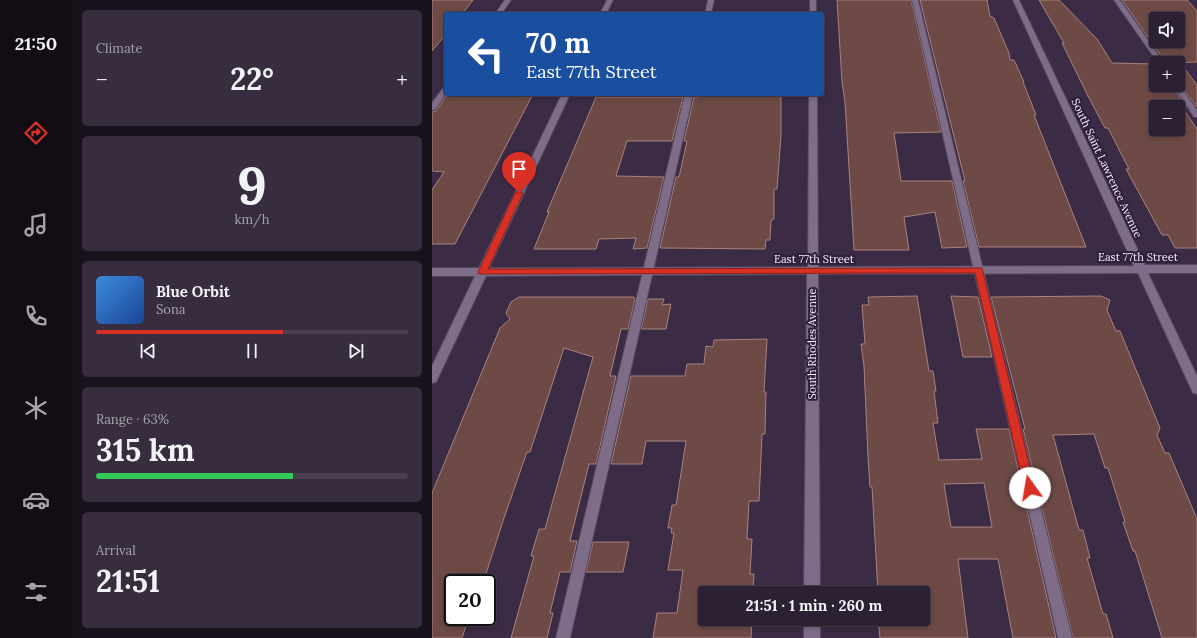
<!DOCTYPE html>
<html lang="en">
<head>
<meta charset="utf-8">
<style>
	:root { --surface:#2c2033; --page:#382d3f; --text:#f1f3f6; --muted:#a6a3ac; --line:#483e4e; --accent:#d93025 }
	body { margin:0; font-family:Lora,serif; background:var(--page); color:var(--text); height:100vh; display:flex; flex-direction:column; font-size:15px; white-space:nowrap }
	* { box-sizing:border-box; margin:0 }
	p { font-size:13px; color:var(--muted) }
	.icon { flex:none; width:22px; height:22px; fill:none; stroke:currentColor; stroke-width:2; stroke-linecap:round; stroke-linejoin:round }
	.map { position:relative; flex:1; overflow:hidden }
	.side { display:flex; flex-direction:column; gap:10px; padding:10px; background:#18121c; width:360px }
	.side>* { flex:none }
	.guide { position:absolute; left:12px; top:12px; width:380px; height:84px; border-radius:4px; box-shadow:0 2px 6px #0003,0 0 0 1px var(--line); background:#1a4fa0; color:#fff; overflow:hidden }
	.fabs { position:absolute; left:717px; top:12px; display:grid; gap:8px }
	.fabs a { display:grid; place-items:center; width:36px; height:36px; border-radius:4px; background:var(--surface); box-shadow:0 2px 6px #0003,0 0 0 1px var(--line); font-size:20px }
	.speed { position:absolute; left:12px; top:574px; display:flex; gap:8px; font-size:20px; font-weight:700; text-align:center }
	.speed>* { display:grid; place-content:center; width:52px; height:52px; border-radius:50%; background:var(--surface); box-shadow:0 2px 6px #0003,0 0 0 1px var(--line); line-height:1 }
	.speed .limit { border:2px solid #111; border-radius:6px; background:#fff; color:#111 }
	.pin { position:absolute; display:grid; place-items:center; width:34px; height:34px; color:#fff; margin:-41px -17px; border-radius:50% 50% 50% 0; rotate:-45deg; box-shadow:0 0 4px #0007 }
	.pin .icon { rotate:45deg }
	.me { position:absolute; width:44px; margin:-22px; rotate:347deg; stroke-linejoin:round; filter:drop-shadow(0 0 3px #0008) }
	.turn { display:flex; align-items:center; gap:14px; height:84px; padding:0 16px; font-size:18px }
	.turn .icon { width:52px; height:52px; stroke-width:2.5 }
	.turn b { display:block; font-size:28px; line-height:34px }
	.big { font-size:30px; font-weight:700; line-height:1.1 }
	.side .card { flex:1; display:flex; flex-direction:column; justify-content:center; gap:6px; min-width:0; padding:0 14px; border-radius:6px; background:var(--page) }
	.side .dial { align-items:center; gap:0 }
	.dial b { font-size:52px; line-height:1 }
	.song { display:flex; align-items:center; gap:12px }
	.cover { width:48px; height:48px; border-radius:6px; background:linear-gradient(135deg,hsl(210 70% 55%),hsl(220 70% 35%)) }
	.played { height:4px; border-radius:2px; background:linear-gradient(90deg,var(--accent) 60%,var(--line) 60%) }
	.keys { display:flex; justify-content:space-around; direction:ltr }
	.heat { display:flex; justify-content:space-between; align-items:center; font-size:22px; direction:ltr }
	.charge { height:6px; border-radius:3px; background:linear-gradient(90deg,#34c759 63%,var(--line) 0) }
	.trip { position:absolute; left:266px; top:586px; width:232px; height:40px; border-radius:4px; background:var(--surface); box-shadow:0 2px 6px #0003,0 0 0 1px var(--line); font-weight:700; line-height:40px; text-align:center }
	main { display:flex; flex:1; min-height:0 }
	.dock { display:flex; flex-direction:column; width:72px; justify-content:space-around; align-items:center; background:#120d14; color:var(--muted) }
	.dock .icon { width:28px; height:28px }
	.dock .current { color:var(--accent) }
	.dock b { font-size:18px; color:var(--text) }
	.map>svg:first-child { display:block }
</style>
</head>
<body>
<main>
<nav class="dock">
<b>21:50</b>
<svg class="icon current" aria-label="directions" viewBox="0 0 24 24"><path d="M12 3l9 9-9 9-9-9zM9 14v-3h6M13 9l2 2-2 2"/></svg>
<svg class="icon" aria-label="music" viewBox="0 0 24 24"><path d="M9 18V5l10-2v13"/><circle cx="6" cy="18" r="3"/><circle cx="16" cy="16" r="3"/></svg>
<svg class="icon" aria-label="phone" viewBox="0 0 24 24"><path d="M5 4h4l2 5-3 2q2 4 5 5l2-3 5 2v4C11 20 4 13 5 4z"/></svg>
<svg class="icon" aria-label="climate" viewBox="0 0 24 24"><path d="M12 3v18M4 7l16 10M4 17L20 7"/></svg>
<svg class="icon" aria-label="car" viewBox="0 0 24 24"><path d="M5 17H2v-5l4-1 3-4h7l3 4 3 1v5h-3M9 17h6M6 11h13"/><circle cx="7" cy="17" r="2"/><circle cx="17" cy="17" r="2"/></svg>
<svg class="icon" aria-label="filters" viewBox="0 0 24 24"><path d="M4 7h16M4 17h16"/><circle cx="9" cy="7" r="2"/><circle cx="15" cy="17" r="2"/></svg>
</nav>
<section class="side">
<div class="card"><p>Climate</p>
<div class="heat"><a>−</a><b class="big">22°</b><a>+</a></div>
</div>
<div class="card dial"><b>9</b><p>km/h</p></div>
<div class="card">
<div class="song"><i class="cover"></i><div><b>Blue Orbit</b><p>Sona</p></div></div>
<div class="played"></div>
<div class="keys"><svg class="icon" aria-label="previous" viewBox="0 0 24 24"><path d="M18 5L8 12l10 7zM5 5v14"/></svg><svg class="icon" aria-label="pause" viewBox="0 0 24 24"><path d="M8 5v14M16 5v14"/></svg><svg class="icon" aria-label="next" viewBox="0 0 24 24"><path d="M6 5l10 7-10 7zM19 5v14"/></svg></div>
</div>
<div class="card"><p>Range · 63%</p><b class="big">315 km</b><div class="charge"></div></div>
<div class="card"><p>Arrival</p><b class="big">21:51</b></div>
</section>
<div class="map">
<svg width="765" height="638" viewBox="0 0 765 638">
	<rect width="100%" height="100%" fill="#3b2b44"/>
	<path fill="#6d4a46" stroke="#a9827e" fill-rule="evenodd" d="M0,0H41L30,14H14V34L0,51Z
		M405,0H479L509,132L462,133L469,181H520L535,247L510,248L503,212L472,217L477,250H422L413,102L410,82Z
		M488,0H555L558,16L562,18L577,53L578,60H582L592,82H591L604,115H602L654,247H547L531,181H533Z
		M607,0H627L665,39L680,63L724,64V85H740L754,107H750L765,129V248H743L736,235H730L694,169H697L676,128H673L656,96L630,43H632ZM724,107H746V129H724Z
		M690,0H755L765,11V62L734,63ZM724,19H746V41H724Z
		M746,64H749L765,85V107L746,82Z
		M15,94H101L23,244H0V190L12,172L0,171V112L4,111Z
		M349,94V136L345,189H342V219L339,221L338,240H334L333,249L228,248L244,177H247L255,141H252L262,97H266L267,95Z
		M164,97H251L240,141H195L184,176L232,177L215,248L201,249L204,238L167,239L164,249H102L117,212H115Z
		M485,296L497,371H501L504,391H502L506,423H501L507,460L550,459L544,429H577L624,638H581L566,559H526L536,638H448L446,619H491V593H446L440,487H438L436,457L432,366L429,344H433L430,305H437L436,297ZM552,483L560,527H519L512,484Z
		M519,296L546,297L560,357H531Z
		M669,296L678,300L675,310L684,331H688L728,428L725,435L733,453H737L765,519V638H730L703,551H701L691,522H693L676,468H673L662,434L621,435L647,530H651L658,558H655L671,614H674L681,638H641L591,429H593L559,297Z
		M87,297H202L203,299L196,329H189L178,376H184L164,464H157L138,541H145L138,572H128L118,613H121L115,638H79L102,556H99L107,529H113L161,357L132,348L98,452H95L72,518L51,583H21V617H37L30,638H0V493L68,328L78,319L74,313L79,302Z
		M216,299H232L230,305L239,304L234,329H209Z
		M335,339L332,392H334L333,434H330L327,501H317L315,539H320L318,574H322L321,593H273V619H320L319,638H221L225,613H245L251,570H236L242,533H239L240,528H236L240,505H244L254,441H214L210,464H179L199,376H253L255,364H272L274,346L281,347L282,340Z
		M161,542H197L191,572H154Z"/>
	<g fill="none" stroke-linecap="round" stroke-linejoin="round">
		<g stroke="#55485d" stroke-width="2">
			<path id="service" d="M73,0H79L69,14H63Z
				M276,0H282L279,14H273Z
				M480,0H486L640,638H626Z
				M682,0H688L732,63H726Z
				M746,83L765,110V117H762L741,85H746Z
				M14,86V93L3,110H0V103L12,87Z
				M253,94H261L138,638H124Z"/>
		</g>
		<g stroke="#55485d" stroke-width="2">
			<path id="minor" d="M175,0H181L174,14H168Z
				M378,0H384V14H378Z
				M581,0H587L713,265H765V273H716L765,376V394L761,393L706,273L386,274L388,593H372L375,274L54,276L4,382L0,383V366L43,276H0V268H47L130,94H138L57,268L376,267L377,94H385L386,267L702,266Z
				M372,619H388V638H372Z"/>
		</g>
		<use href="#service" fill="#7e6c89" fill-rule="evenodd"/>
		<use href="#minor" fill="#7e6c89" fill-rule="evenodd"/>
	</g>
	<path fill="#d93025" stroke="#8d1f18" d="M87,191L91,193L56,269L550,268L603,488L602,492L598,493L594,492L592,488L543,273L47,274L46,272L83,193Z"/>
	<g text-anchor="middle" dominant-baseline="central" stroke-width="4" stroke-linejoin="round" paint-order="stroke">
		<g font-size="11" fill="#f8f0fd" stroke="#30213a">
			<text transform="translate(675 168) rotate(65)">South Saint Lawrence Avenue</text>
			<text x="706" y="257">East 77th Street</text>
			<text x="382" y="259">East 77th Street</text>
			<text transform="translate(380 344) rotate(-90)">South Rhodes Avenue</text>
		</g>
	</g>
</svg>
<div class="fabs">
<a><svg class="icon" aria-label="sound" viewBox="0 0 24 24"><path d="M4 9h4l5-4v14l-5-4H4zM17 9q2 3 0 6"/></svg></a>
<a>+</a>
<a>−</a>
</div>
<div class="speed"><div class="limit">20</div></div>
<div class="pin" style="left:87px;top:193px;background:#d93025"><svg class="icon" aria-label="arrive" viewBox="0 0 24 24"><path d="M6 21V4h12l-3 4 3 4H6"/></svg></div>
<svg class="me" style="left:598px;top:488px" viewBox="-20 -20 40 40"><circle r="19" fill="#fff"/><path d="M0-13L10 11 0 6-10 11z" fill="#d93025"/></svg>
<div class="trip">21:51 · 1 min · 260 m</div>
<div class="guide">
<div class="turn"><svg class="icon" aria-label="left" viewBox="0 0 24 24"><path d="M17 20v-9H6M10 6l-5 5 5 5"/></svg><div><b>70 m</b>East 77th Street</div></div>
</div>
</div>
</main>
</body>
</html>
